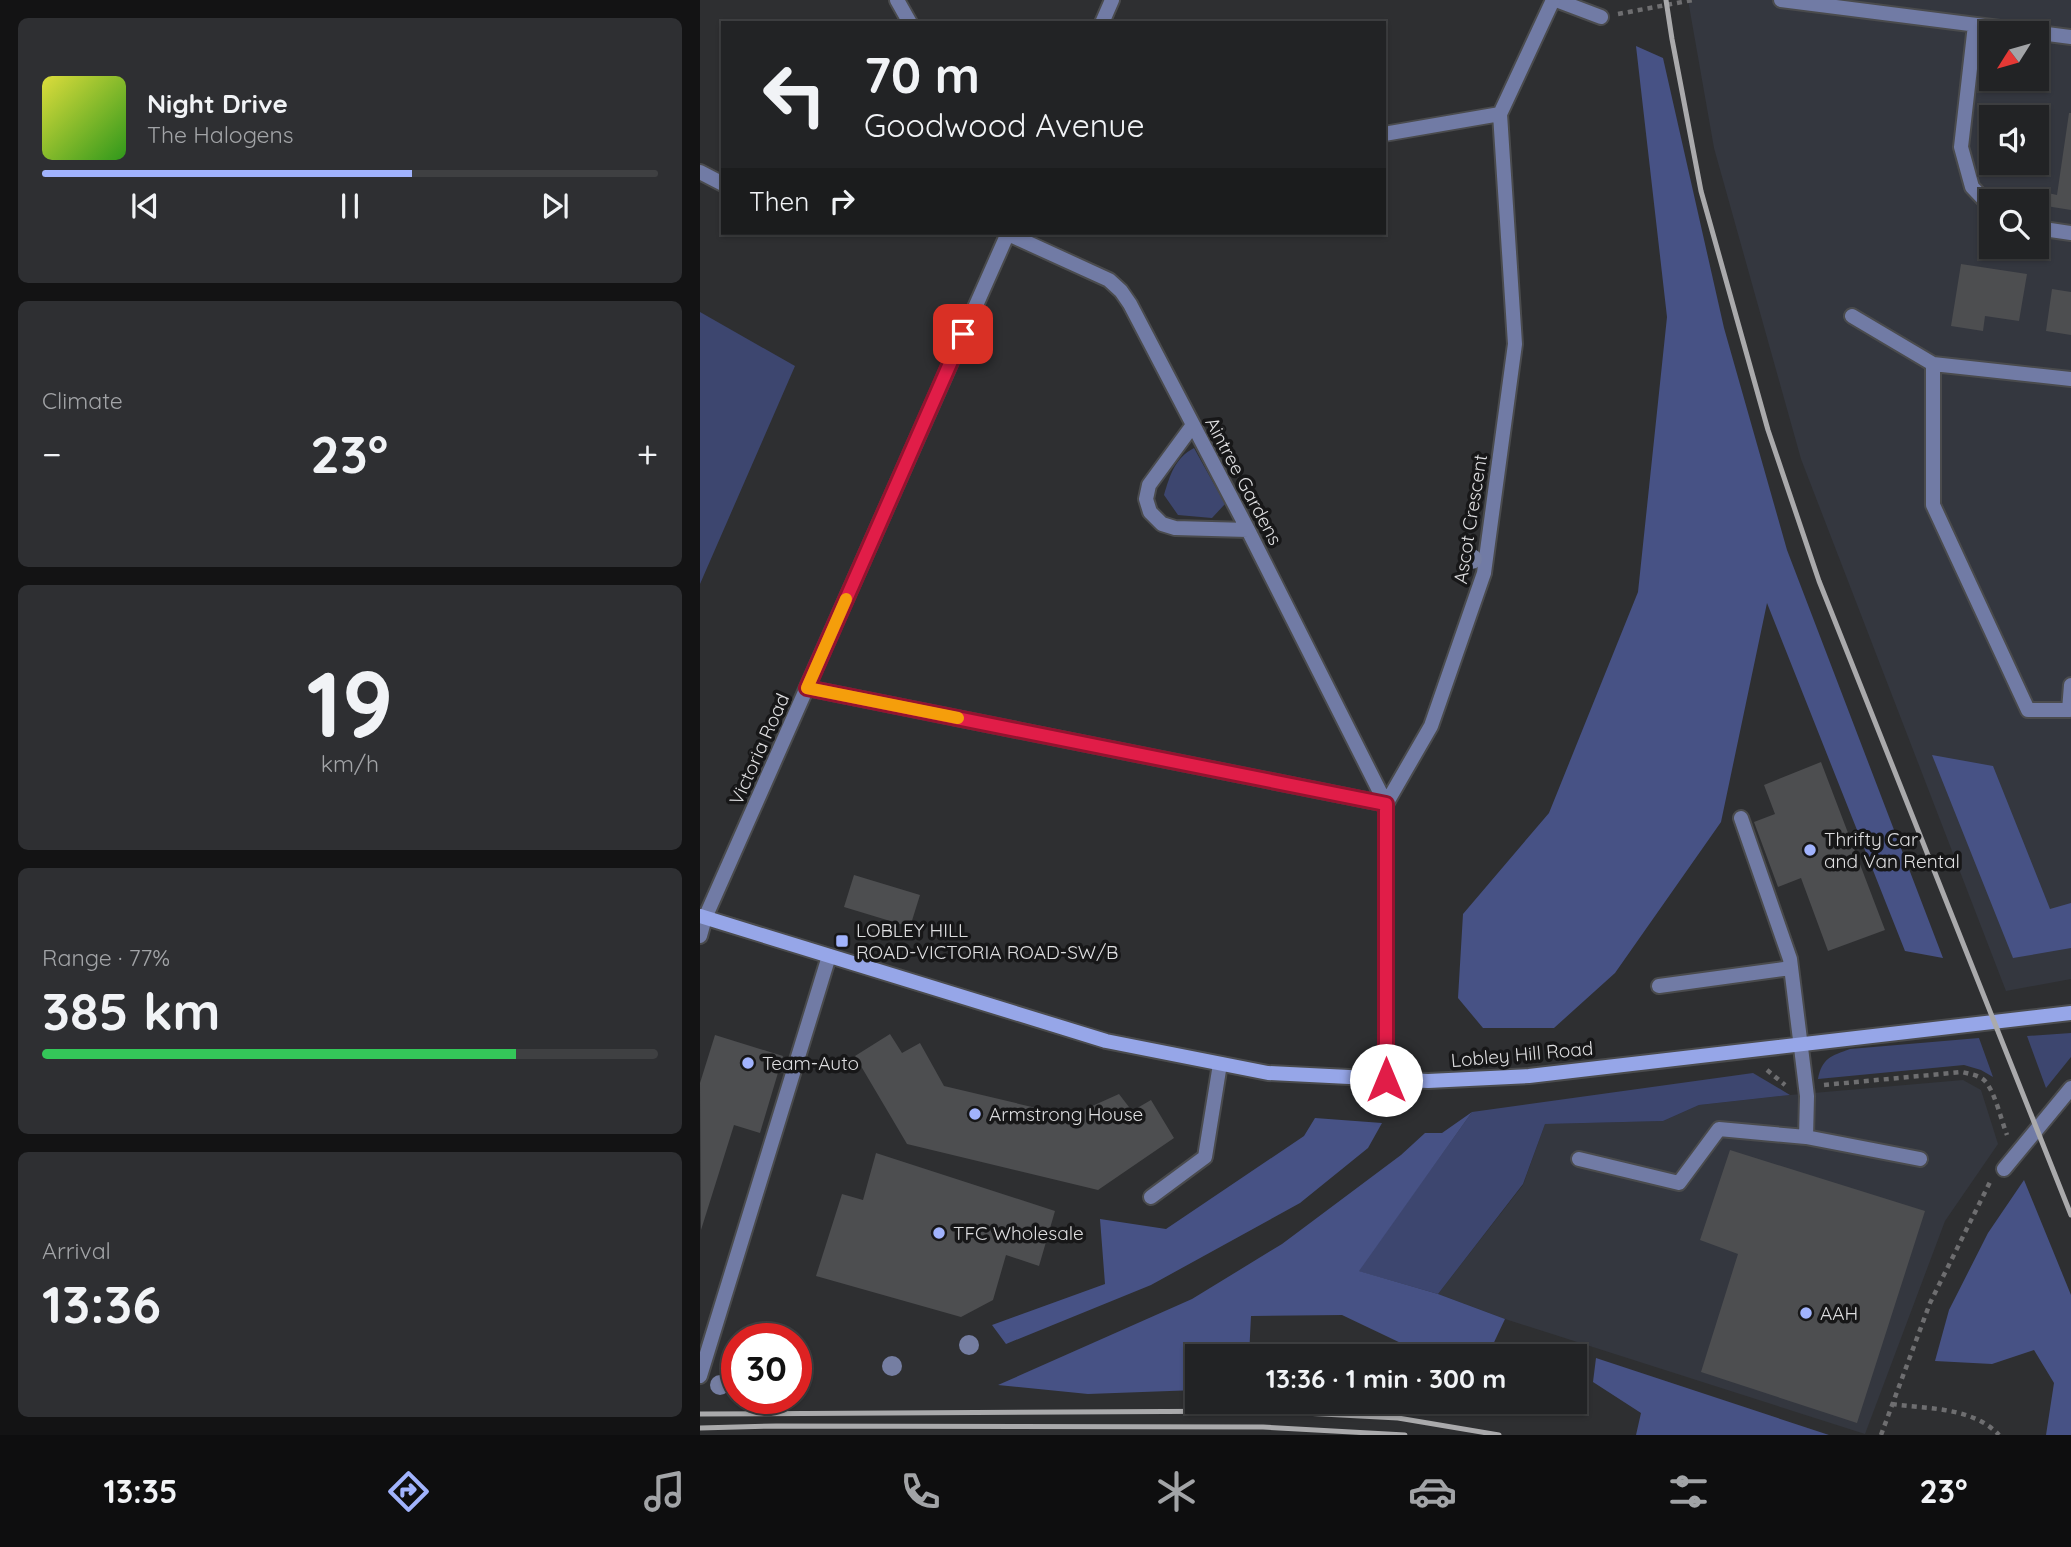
<!DOCTYPE html>
<html lang="en">
<head>
<meta charset="utf-8">
<style>
	:root { --surface:#222325; --page:#2e2f32; --text:#f1f3f6; --muted:#a2a4a7; --line:#3f4042; --accent:#a1b3fd }
	body { margin:0; font-family:Quicksand,sans-serif; background:var(--page); color:var(--text); height:100vh; display:flex; flex-direction:column; font-size:26px; white-space:nowrap }
	* { box-sizing:border-box; margin:0 }
	p { font-size:23px; color:var(--muted) }
	.icon { flex:none; width:38px; height:38px; fill:none; stroke:currentColor; stroke-width:2; stroke-linecap:round; stroke-linejoin:round }
	.map { position:relative; flex:1; overflow:hidden }
	.side { display:flex; flex-direction:column; gap:18px; padding:18px; background:#131314; width:700px }
	.side>* { flex:none }
	.guide { position:absolute; left:21px; top:21px; width:665px; height:214px; border-radius:0px; box-shadow:0 2px 5px #0004,0 0 0 2px var(--line); background:#222325; color:var(--text); overflow:hidden }
	.needle { width:46px; rotate:233deg }
	.fabs { position:absolute; left:1279px; top:21px; display:grid; gap:14px }
	.fabs a { display:grid; place-items:center; width:70px; height:70px; border-radius:0px; background:var(--surface); box-shadow:0 2px 5px #0004,0 0 0 2px var(--line); font-size:35px }
	.speed { position:absolute; left:21px; top:1323px; display:flex; gap:14px; font-size:35px; font-weight:700; text-align:center }
	.speed>* { display:grid; place-content:center; width:91px; height:91px; border-radius:50%; background:var(--surface); box-shadow:0 2px 5px #0004,0 0 0 2px var(--line); line-height:1 }
	.speed .limit { border:10px solid #d22; background:#fff; color:#111 }
	.pin { position:absolute; display:grid; place-items:center; width:60px; height:60px; color:#fff; margin:-30px; border-radius:14px; box-shadow:0 4px 10px #0006 }
	.me { position:absolute; width:77px; margin:-38px; rotate:0deg; stroke-linejoin:round; filter:drop-shadow(0 0 5px #0008) }
	.turn { display:flex; align-items:center; gap:24px; height:147px; padding:0 28px; font-size:32px }
	.turn .icon { width:91px; height:91px; stroke-width:2.5 }
	.turn b { display:block; font-size:49px; line-height:60px }
	.then { display:flex; align-items:center; height:66px; padding:0 28px; background:#0003; gap:14px; font-size:26px }
	.big { font-size:52px; font-weight:700; line-height:1.1 }
	.side .widget { flex:1; display:flex; flex-direction:column; justify-content:center; gap:10px; min-width:0; padding:0 24px; border-radius:10px; background:var(--page) }
	.side .dial { align-items:center; gap:0 }
	.dial b { font-size:91px; line-height:1 }
	.song { display:flex; align-items:center; gap:21px }
	.cover { width:84px; height:84px; border-radius:10px; background:linear-gradient(135deg,hsl(60 70% 55%),hsl(110 70% 35%)) }
	.played { height:7px; border-radius:4px; background:linear-gradient(90deg,var(--accent) 60%,var(--line) 60%) }
	.keys { display:flex; justify-content:space-around; direction:ltr }
	.heat { display:flex; justify-content:space-between; align-items:center; font-size:38px; direction:ltr }
	.charge { height:10px; border-radius:5px; background:linear-gradient(90deg,#34c759 77%,var(--line) 0) }
	.trip { position:absolute; left:485px; top:1344px; width:402px; height:70px; border-radius:0px; background:var(--surface); box-shadow:0 2px 5px #0004,0 0 0 2px var(--line); font-weight:700; line-height:70px; text-align:center }
	.tabs { display:flex; height:112px; justify-content:space-around; align-items:center; background:#0e0e0f; color:var(--muted) }
	.tabs .icon { width:49px; height:49px }
	.tabs .selected { color:var(--accent) }
	.tabs b { font-size:32px; color:var(--text) }
	main { display:flex; flex:1; min-height:0 }
	.map>svg:first-child { display:block }
</style>
</head>
<body>
<main>
<section class="side">
<div class="widget">
<div class="song"><i class="cover"></i><div><b>Night Drive</b><p>The Halogens</p></div></div>
<div class="played"></div>
<div class="keys"><svg class="icon" aria-label="previous" viewBox="0 0 24 24"><path d="M18 5L8 12l10 7zM5 5v14"/></svg><svg class="icon" aria-label="pause" viewBox="0 0 24 24"><path d="M8 5v14M16 5v14"/></svg><svg class="icon" aria-label="next" viewBox="0 0 24 24"><path d="M6 5l10 7-10 7zM19 5v14"/></svg></div>
</div>
<div class="widget"><p>Climate</p>
<div class="heat"><a>−</a><b class="big">23°</b><a>+</a></div>
</div>
<div class="widget dial"><b>19</b><p>km/h</p></div>
<div class="widget"><p>Range · 77%</p><b class="big">385 km</b><div class="charge"></div></div>
<div class="widget"><p>Arrival</p><b class="big">13:36</b></div>
</section>
<div class="map">
<svg width="1371" height="1435" viewBox="0 0 1371 1435">
	<rect width="100%" height="100%" fill="#2e2f31"/>
	<path fill="#34373f" fill-rule="evenodd" d="M988,0H1371V979L1306,991L1101,459L1014,148ZM1292,33H1337V79H1292ZM1292,117H1337V163H1292ZM1292,201H1337V247H1292Z
		M1263,1080L1281,1090L1298,1144L1245,1221L1165,1434L805,1319L738,1294L823,1185L845,1124L963,1121L999,1105L1090,1095Z"/>
	<path fill="#3d466f" d="M0,312L95,366L0,584Z
		M494,448L525,504L512,518L478,515L464,495C470,475 475,458 494,448Z
		M1371,1033V1057L1346,1088L1327,1036Z
		M1279,1038L1293,1077L1281,1070L1264,1065L1118,1079C1122,1058 1131,1056 1150,1049Z
		M1053,1073L1090,1095L999,1105L963,1121L845,1124L823,1184L738,1294L658,1271L772,1112Z"/>
	<path fill="#475285" d="M936,46L963,58L1024,328L1087,550L1243,958L1205,951L1067,603L1021,822L915,973L854,1028H783L758,998L763,914L849,813L938,592L967,317Z
		M1232,755L1293,766L1350,909L1371,903V948L1313,958Z
		M772,1112L659,1271L738,1294L805,1319L789,1353L705,1345L642,1315L551,1316L549,1356H497V1390L388,1394L298,1385L492,1299L582,1244L701,1155L725,1133H742Z
		M615,1118L682,1123L668,1148L600,1203L451,1285L306,1344L292,1325L405,1284L400,1219L466,1229L604,1136Z
		M1324,1180L1371,1295V1435H1346L1354,1383L1334,1350L1292,1364L1235,1361L1249,1310L1288,1233Z
		M896,1358L1129,1435H936L941,1413L893,1382Z"/>
	<path fill="#4d4e50" d="M1369,113H1371V210L1346,206L1348,193L1357,195Z
		M1261,264L1327,274L1319,321L1285,316L1283,331L1251,326Z
		M1352,289L1371,292V335L1346,331Z
		M1121,762L1185,930L1128,951L1101,878L1078,887L1054,822L1075,814L1064,785Z
		M154,875L220,895L210,927L144,907Z
		M190,1034L202,1053L220,1043L244,1086L370,1116L419,1094L432,1111L451,1100L474,1138L398,1190L207,1144L155,1056Z
		M15,1035L83,1056L60,1133L34,1125L1,1230L0,1083Z
		M1030,1150L1225,1211L1157,1423L1001,1372L1038,1254L1000,1240Z
		M176,1153L355,1211L339,1266L306,1255L293,1300L261,1317L116,1276L142,1194L163,1200Z"/>
	<g fill="none" stroke-linecap="round" stroke-linejoin="round">
		<g stroke="#4a4b4d" stroke-width="18">
			<path id="lane" d="M856,0L901,17
				M1081,0L1371,37
				M1275,25L1261,147L1272,187L1292,208
				M1337,228L1371,233
				M1152,316L1233,364L1371,379
				M1233,364V505L1328,710H1369L1371,685
				M1041,818L1090,959L1107,1096L1106,1137
				M959,986L1091,968
				M879,1159L979,1183L1019,1129L1106,1137L1220,1159
				M1304,1169L1371,1088
				M451,1197L505,1157L520,1064
				M0,1376L129,956"/>
		</g>
		<g stroke="#4a4b4d" stroke-width="18">
			<path id="street" d="M197,0L210,23
				M402,23L412,0
				M684,134L800,114
				M0,172L23,184
				M306,233L409,280L421,291L430,304L548,530L686,804
				M493,425L449,485L446,499L450,512L462,524L475,528L548,530
				M107,688L686,804
				M0,936L5,918L308,233
				M686,1080V804L731,726L784,573L815,344L800,114L853,0"/>
		</g>
		<g stroke="#4a4b4d" stroke-width="18">
			<path id="secondary" d="M0,916L406,1041L568,1073L728,1081L829,1076L1371,1013"/>
		</g>
		<path stroke="#6e6e70" stroke-width="4.5" stroke-dasharray="5 5" stroke-linecap="butt" d="M918,14L993,0
			M1067,1070L1085,1085
			M1124,1085L1262,1072C1270,1074 1278,1075 1284,1080C1295,1091 1301,1120 1307,1135
			M1192,1404C1228,1409 1273,1407 1299,1435
			M1181,1435L1230,1303L1290,1182"/>
		<use href="#lane" stroke="#717ba5" stroke-width="14"/>
		<use href="#street" stroke="#717ba5" stroke-width="14"/>
		<use href="#secondary" stroke="#96a6e8" stroke-width="14"/>
		<path stroke="#aaaaac" stroke-width="5" d="M966,0L972,39L1001,191L1068,430L1119,581L1371,1215
			M0,1414L564,1411L698,1418L799,1435
			M0,1428L76,1426L563,1427L705,1435"/>
	</g>
	<g fill="#757ea2">
		<circle cx="772" cy="559" r="10"/>
		<circle cx="269" cy="1345" r="10"/>
		<circle cx="192" cy="1366" r="10"/>
		<circle cx="20" cy="1385" r="10"/>
	</g>
	<g fill="none" stroke-linecap="round" stroke-linejoin="round">
		<g stroke="#92132f" stroke-width="18">
			<path id="route" d="M263,334L107,688L686,804V1080"/>
		</g>
		<use href="#route" stroke="#e11d48" stroke-width="12"/>
		<path stroke="#f59e0b" stroke-width="12" d="M146,599L107,688L258,718"/>
	</g>
	<g fill="#a1b3fd" stroke="#171718" stroke-width="2.5">
		<circle cx="1110" cy="850" r="7"/>
		<rect x="135" y="934" width="14" height="14" rx="3.5"/>
		<circle cx="48" cy="1063" r="7"/>
		<circle cx="275" cy="1114" r="7"/>
		<circle cx="239" cy="1233" r="7"/>
		<circle cx="1106" cy="1313" r="7"/>
	</g>
	<g text-anchor="middle" dominant-baseline="central" stroke-width="7" stroke-linejoin="round" paint-order="stroke">
		<g font-size="19" fill="#dedee0" stroke="#171718">
			<text transform="translate(544 481) rotate(62)">Aintree Gardens</text>
			<text transform="translate(770 519) rotate(-81)">Ascot Crescent</text>
			<text transform="translate(59 749) rotate(-66)">Victoria Road</text>
			<text transform="translate(822 1054) rotate(-5)">Lobley Hill Road</text>
		</g>
		<g font-size="19" fill="#dedee0" stroke="#171718" text-anchor="start">
			<text x="1124" y="839">Thrifty Car<tspan x="1124" dy="22">and Van Rental</tspan></text>
			<text x="156" y="930">LOBLEY HILL<tspan x="156" dy="22">ROAD-VICTORIA ROAD-SW/B</tspan></text>
			<text x="62" y="1063">Team-Auto</text>
			<text x="289" y="1114">Armstrong House</text>
			<text x="253" y="1233">TFC Wholesale</text>
			<text x="1120" y="1313">AAH</text>
		</g>
	</g>
</svg>
<div class="fabs">
<a><svg class="needle" viewBox="-14 -14 28 28"><path d="M0-13l5 13h-10z" fill="#e53935"/><path d="M0 13l5-13h-10z" fill="#a2a4a7"/></svg></a>
<a><svg class="icon" aria-label="sound" viewBox="0 0 24 24"><path d="M4 9h4l5-4v14l-5-4H4zM17 9q2 3 0 6"/></svg></a>
<a><svg class="icon" aria-label="search" viewBox="0 0 24 24"><circle cx="10" cy="10" r="6"/><path d="M15 15l6 6"/></svg></a>
</div>
<div class="speed"><div class="limit">30</div></div>
<div class="pin" style="left:263px;top:334px;background:#d93025"><svg class="icon" aria-label="arrive" viewBox="0 0 24 24"><path d="M6 21V4h12l-3 4 3 4H6"/></svg></div>
<svg class="me" style="left:686px;top:1080px" viewBox="-20 -20 40 40"><circle r="19" fill="#fff"/><path d="M0-13L10 11 0 6-10 11z" fill="#e11d48"/></svg>
<div class="trip">13:36 · 1 min · 300 m</div>
<div class="guide">
<div class="turn"><svg class="icon" aria-label="left" viewBox="0 0 24 24"><path d="M17 20v-9H6M10 6l-5 5 5 5"/></svg><div><b>70 m</b>Goodwood Avenue</div></div>
<div class="then">Then<svg class="icon" aria-label="right" viewBox="0 0 24 24"><path d="M7 20v-9h11M14 6l5 5-5 5"/></svg></div>
</div>
</div>
</main>
<nav class="tabs">
<b>13:35</b>
<svg class="icon selected" aria-label="directions" viewBox="0 0 24 24"><path d="M12 3l9 9-9 9-9-9zM9 14v-3h6M13 9l2 2-2 2"/></svg>
<svg class="icon" aria-label="music" viewBox="0 0 24 24"><path d="M9 18V5l10-2v13"/><circle cx="6" cy="18" r="3"/><circle cx="16" cy="16" r="3"/></svg>
<svg class="icon" aria-label="phone" viewBox="0 0 24 24"><path d="M5 4h4l2 5-3 2q2 4 5 5l2-3 5 2v4C11 20 4 13 5 4z"/></svg>
<svg class="icon" aria-label="climate" viewBox="0 0 24 24"><path d="M12 3v18M4 7l16 10M4 17L20 7"/></svg>
<svg class="icon" aria-label="car" viewBox="0 0 24 24"><path d="M5 17H2v-5l4-1 3-4h7l3 4 3 1v5h-3M9 17h6M6 11h13"/><circle cx="7" cy="17" r="2"/><circle cx="17" cy="17" r="2"/></svg>
<svg class="icon" aria-label="filters" viewBox="0 0 24 24"><path d="M4 7h16M4 17h16"/><circle cx="9" cy="7" r="2"/><circle cx="15" cy="17" r="2"/></svg>
<b>23°</b>
</nav>
</body>
</html>
